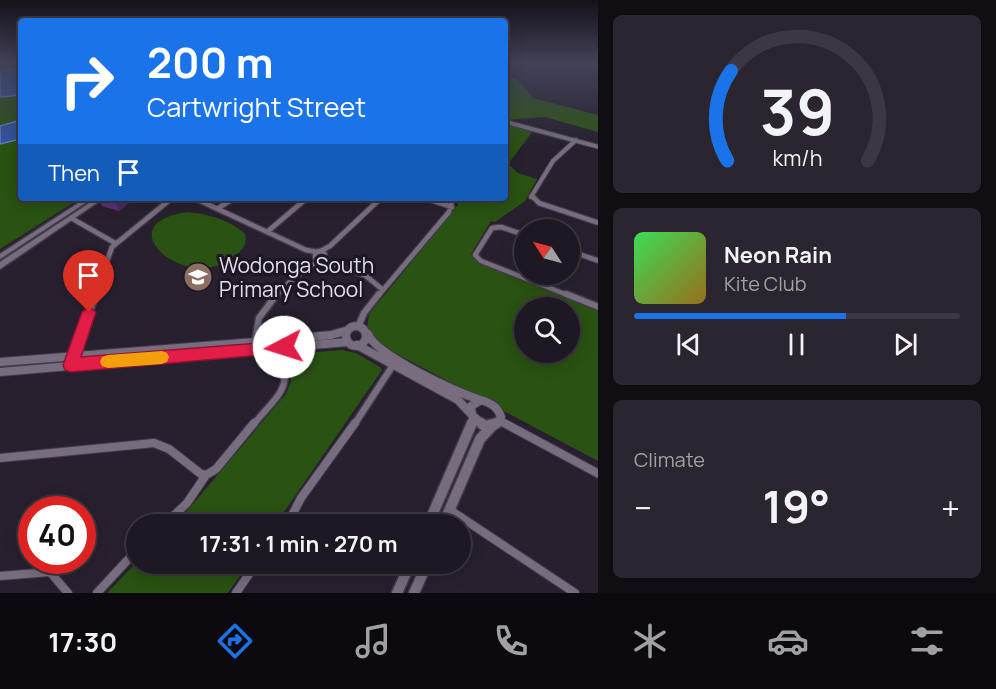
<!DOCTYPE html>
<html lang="en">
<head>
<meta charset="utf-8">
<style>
	:root { --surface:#1e1823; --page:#2b2530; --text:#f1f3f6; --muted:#a1a0a6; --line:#3c3741; --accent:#1a73e8 }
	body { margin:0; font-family:Manrope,sans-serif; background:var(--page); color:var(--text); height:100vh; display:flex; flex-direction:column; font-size:22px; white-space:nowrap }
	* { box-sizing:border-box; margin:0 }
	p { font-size:20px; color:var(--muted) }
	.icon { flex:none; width:33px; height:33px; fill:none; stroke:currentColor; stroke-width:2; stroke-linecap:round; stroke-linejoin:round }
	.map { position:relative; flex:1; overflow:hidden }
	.sheet { display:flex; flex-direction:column; gap:15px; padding:15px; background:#100d13; width:398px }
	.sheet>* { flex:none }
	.top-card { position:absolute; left:18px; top:18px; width:490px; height:183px; border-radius:6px; box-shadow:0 3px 15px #0003,0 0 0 2px var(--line); background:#1a73e8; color:#fff; overflow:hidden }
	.needle { width:39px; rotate:306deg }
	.fabs { position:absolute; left:514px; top:219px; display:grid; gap:12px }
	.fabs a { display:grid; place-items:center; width:66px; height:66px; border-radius:50%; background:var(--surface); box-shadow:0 3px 15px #0003,0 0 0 2px var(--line); font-size:30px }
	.speed { position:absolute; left:18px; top:496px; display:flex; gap:12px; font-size:30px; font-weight:700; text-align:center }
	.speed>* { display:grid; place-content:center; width:78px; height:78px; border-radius:50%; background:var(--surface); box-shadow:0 3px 15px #0003,0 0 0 2px var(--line); line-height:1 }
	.speed .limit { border:9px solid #d22; background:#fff; color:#111 }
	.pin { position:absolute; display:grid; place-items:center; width:51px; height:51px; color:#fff; margin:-62px -26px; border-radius:50% 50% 50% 0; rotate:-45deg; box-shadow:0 0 6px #0007 }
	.pin .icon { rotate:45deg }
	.me { position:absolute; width:66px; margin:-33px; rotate:265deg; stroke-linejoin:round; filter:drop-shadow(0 0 4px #0008) }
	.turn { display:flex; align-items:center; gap:21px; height:126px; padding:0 30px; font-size:27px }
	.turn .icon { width:78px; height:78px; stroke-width:2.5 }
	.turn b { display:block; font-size:42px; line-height:51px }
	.then { display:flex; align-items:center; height:57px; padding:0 30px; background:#0003; gap:12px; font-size:22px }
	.big { font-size:45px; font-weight:700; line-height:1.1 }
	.sheet .widget { flex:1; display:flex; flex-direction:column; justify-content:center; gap:9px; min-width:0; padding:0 21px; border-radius:9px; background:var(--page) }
	.sheet .dial { align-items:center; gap:0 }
	.dial svg { height:156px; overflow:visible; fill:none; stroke:var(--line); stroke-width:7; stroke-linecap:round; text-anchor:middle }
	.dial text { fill:var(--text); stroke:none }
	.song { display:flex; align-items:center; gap:18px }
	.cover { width:72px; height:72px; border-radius:9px; background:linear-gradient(135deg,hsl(130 70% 55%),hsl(40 70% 35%)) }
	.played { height:6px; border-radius:3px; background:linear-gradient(90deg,var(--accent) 65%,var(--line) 65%) }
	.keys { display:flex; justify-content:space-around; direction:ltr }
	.heat { display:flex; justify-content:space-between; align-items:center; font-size:33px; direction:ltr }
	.trip { position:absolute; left:126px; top:514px; width:345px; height:60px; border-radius:30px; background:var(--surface); box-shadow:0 3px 15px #0003,0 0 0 2px var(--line); font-weight:700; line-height:60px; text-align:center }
	.tabs { display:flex; height:96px; justify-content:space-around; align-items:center; background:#0c0a0e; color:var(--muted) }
	.tabs .icon { width:42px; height:42px }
	.tabs .active { color:var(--accent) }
	.tabs b { font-size:27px; color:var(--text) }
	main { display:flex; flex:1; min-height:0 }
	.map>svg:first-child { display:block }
</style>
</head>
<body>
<main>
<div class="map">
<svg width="599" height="593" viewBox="0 0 599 593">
	<rect width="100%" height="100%" fill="#28202f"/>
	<path fill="#2a5213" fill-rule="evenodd" d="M0,63H21V198H81L0,249Z
		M506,124L533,131L508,164L518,173L537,179L525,201L495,222L491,221L471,254L481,263L598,310V461L504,411L485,397L474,395L382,346L367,328L369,314L458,205L457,198H506ZM525,308H570V352H525Z
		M188,212C208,214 231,220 245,234C248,244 242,251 234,257C186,295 104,223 188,212Z
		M342,350L356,353L380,367L382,370L275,525H175L286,394L291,381L289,357L292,354Z
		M136,563V564H248L228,593H107Z"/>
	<path fill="#2c5515" d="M509,78L517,79L533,98L598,115V132L545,117L506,120V89L510,90L507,84Z"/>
	<path fill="#3055a0" stroke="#657eb5" stroke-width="1.5" d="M12,69H21V95L0,97V72Z
		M21,120V139L0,144V126Z"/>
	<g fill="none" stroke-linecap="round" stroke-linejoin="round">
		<g stroke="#433c48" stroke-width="6">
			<path id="minor-far3" d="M506,122L599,147
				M531,197L553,161L576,140"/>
		</g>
		<g stroke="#433c48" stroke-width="7">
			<path id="minor-far2" d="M532,196L539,203L599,223
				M194,198L306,250L317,252
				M425,198L452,207
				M217,209L234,198
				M71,218L115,243
				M267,232L307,198
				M525,235L501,227L492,228L475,255L481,261L570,296
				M315 256a5 5 0 1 1 10 0a5 5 0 1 1-10 0Z
				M570,251L599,261
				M319,252L330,246L381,198
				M322,260L366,276L383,290
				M95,296L112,247L172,198
				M275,296L295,277L321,260
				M378,296L449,212L453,198"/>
		</g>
		<g stroke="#433c48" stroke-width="9">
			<path id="minor-far1" d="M566,294L599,307
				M358,327L364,313L379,294
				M255,342L259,318L277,294
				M71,365L96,294
				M500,421L507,425
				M253,425C281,391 290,393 283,347
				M354,425L395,362"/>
		</g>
		<g stroke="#433c48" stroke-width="10">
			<path id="minor" d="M504,423L599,474
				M0,458L154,443L169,449L201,474L206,475L216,469L254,423
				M450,510L575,593
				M164,525L187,503L206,475
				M287,525L301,498L355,423
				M0,576L50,572L68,593
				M97,593L136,551
				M236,593L256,564"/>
		</g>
		<g stroke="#433c48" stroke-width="10">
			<path id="tertiary-far1" d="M346 336a10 10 0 1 1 20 0a10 10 0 1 1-20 0Z
				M368,334C376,355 457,393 481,400
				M357,345L458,400L472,415
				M0,362L255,342L331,335L345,331
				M0,372L348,342
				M472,425L473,417
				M483,425L472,415L471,406L481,400C491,403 498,407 501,417L496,425"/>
		</g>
		<g stroke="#433c48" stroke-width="13">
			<path id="tertiary" d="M481,423L484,426L497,423
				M428,525L472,423
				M443,525L480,439L492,426
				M397,593L410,564
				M414,593L427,564"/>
		</g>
		<g stroke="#433c48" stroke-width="3">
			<path id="secondary" d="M86,198H93L0,259V254Z
				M97,198H104L0,269V262Z"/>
		</g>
		<use href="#minor-far3" stroke="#776d7f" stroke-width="4"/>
		<use href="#minor-far2" stroke="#776d7f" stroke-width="4.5"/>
		<use href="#minor-far1" stroke="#776d7f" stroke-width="6"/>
		<use href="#minor" stroke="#776d7f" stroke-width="8"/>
		<use href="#tertiary-far1" stroke="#776d7f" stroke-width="8"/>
		<use href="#tertiary" stroke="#776d7f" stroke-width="10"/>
		<use href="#secondary" fill="#776d7f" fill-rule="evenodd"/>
	</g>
	<path fill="#5a3376" d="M99,198H135L119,211L102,206Z"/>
	<path fill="#4a2960" d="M119,198H135L119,211L115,201Z"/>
	<path fill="#693b89" stroke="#4a2960" stroke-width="1.5" d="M106,198H119L115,201Z"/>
	<linearGradient id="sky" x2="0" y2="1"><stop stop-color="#16121a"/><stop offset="0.43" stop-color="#424258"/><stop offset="1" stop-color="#424258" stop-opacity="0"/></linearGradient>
	<rect width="599" height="146" fill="url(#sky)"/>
	<path fill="#e11d48" stroke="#92132f" stroke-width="1.5" d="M89,307L96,312L81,357L284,341L289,343L291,347L289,351L284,353L71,372L65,370L63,365L82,312Z"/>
	<path fill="#f59e0b" d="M162,351L167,353L169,357L167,362L162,364L108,368L102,366L100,362L102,357L108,355Z"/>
	<defs>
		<g id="school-disc" transform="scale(1.5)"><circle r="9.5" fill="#8d6e63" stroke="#1e1625"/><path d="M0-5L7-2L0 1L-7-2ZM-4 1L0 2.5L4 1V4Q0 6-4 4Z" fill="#fff"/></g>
	</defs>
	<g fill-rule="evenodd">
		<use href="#school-disc" x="198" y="277"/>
	</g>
	<g text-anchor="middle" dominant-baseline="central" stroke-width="6" stroke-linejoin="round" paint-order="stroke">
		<g font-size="21" fill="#e2dde7" stroke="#1e1625" text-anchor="start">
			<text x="219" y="265">Wodonga South<tspan x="219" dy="24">Primary School</tspan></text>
		</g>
	</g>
</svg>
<div class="fabs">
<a><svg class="needle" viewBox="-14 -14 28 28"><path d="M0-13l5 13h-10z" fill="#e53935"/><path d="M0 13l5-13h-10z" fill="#a1a0a6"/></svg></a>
<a><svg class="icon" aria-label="search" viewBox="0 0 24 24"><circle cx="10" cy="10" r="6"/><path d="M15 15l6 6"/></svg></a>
</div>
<div class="speed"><div class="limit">40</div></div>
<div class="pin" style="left:89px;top:312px;background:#d93025"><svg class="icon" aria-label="arrive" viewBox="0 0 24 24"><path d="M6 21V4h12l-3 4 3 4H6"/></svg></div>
<svg class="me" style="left:284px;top:347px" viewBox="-20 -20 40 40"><circle r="19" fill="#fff"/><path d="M0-13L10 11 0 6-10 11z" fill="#e11d48"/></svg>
<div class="trip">17:31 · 1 min · 270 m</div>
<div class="top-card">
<div class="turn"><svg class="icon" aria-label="right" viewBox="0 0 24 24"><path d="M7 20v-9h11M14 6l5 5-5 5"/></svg><div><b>200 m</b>Cartwright Street</div></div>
<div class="then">Then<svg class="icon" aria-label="arrive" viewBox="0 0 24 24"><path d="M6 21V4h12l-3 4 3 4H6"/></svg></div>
</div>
</div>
<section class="sheet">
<div class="widget dial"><svg viewBox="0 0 100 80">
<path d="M14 69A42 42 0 1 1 86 69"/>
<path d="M14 69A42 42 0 0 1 16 23" stroke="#1a73e8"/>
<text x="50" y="56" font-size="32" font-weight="700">39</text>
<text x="50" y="72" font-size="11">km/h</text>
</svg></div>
<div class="widget">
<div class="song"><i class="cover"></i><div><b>Neon Rain</b><p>Kite Club</p></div></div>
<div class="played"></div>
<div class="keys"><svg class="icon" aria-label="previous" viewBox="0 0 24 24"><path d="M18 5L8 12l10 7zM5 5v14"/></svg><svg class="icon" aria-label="pause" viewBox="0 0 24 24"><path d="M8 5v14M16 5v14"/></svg><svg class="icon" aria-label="next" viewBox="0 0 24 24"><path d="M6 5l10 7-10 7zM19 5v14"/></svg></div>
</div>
<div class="widget"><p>Climate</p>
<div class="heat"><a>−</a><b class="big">19°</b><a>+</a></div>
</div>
</section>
</main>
<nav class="tabs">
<b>17:30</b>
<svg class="icon active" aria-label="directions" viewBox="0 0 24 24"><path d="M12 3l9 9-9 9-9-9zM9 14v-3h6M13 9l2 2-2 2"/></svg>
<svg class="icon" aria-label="music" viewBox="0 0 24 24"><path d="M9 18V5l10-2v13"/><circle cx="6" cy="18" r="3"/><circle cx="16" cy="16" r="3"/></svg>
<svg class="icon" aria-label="phone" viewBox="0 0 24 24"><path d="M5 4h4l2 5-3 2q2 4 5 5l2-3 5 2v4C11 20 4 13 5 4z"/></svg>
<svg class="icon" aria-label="climate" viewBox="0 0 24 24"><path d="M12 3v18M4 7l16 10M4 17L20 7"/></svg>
<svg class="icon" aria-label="car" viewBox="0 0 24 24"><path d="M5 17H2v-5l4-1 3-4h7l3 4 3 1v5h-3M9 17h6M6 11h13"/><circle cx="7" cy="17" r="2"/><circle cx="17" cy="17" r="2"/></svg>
<svg class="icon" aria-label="filters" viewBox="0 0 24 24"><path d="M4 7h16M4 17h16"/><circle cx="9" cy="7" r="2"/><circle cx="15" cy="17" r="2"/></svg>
</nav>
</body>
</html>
